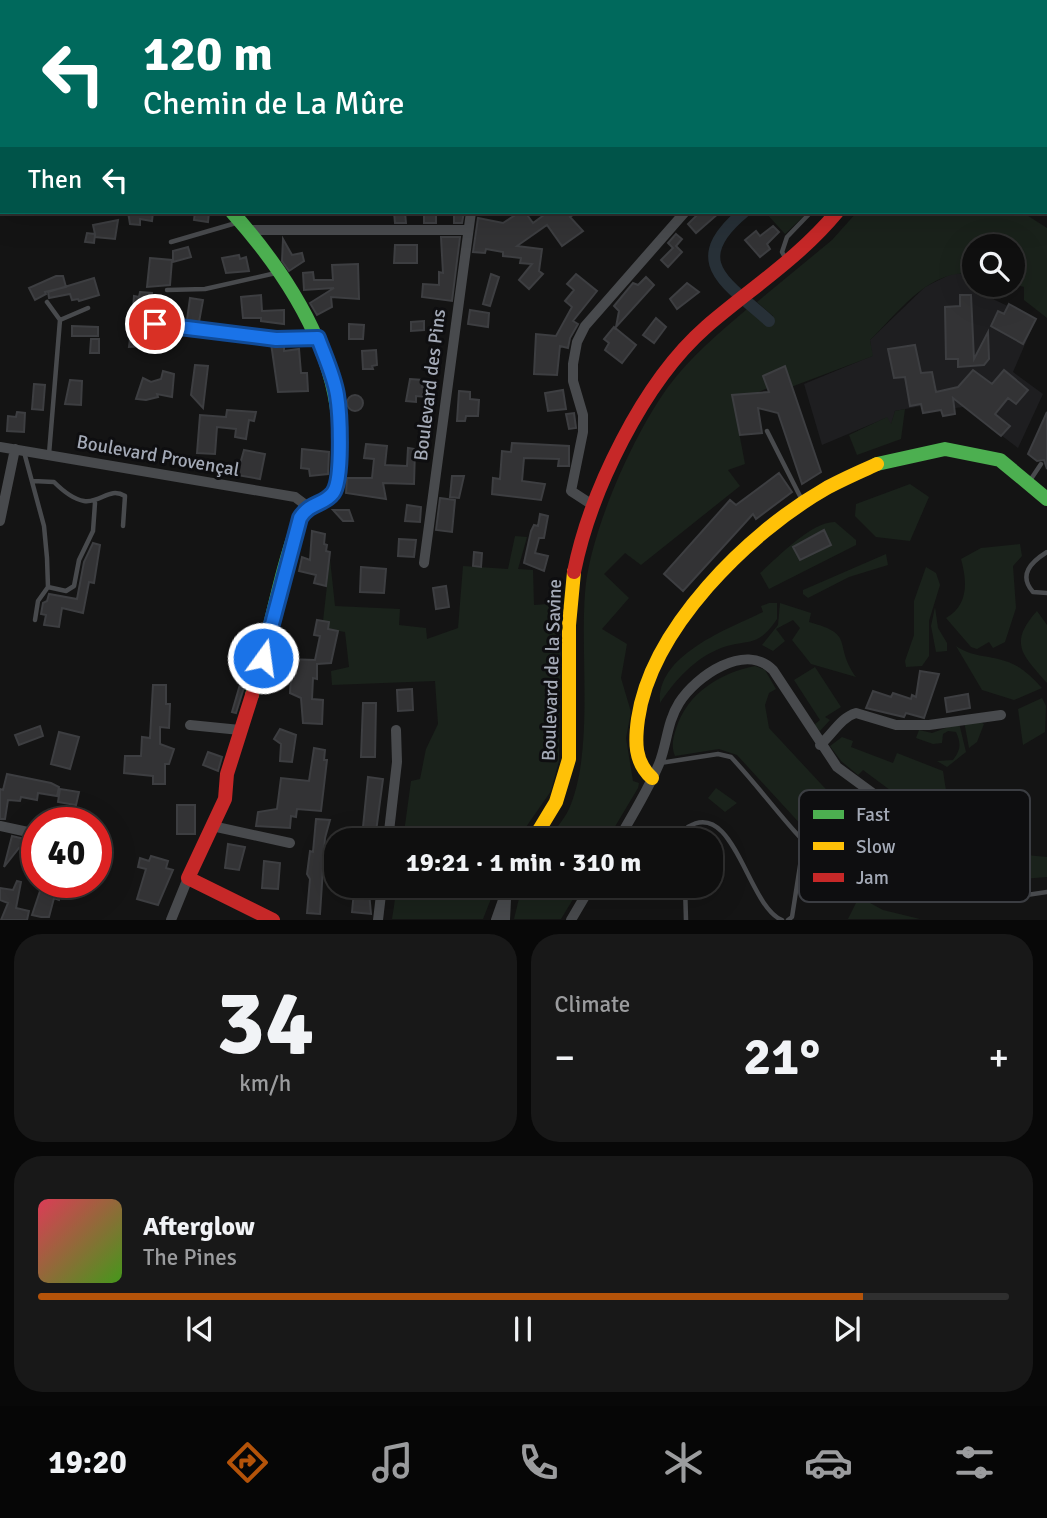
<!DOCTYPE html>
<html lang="en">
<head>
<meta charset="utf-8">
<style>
	:root { --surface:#0f0f0f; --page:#181818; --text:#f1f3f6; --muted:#9b9c9e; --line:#2f2f2f; --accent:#b45309 }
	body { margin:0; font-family:Signika,sans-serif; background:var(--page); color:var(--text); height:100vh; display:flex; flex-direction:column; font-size:26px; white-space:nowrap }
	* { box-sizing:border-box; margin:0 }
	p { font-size:23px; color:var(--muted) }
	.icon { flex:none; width:38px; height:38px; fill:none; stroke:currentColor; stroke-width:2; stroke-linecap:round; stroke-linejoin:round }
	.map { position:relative; height:920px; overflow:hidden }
	.panel { display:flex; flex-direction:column; gap:14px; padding:14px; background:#080808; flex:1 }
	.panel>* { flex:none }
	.banner { position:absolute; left:0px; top:0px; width:1048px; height:214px; box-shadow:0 7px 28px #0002,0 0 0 2px var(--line); background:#00695c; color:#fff; overflow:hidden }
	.fabs { position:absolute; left:962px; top:234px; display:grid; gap:14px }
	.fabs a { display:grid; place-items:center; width:63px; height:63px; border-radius:50%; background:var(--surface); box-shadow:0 7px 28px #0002,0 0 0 2px var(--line); font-size:35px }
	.speed { position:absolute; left:21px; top:807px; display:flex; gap:14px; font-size:35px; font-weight:700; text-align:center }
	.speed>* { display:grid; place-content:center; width:91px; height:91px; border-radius:50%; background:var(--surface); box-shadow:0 7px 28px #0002,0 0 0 2px var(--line); line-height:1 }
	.speed .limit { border:10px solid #d22; background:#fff; color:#111 }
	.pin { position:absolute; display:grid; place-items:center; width:60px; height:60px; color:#fff; margin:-30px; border:4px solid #fff; border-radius:50%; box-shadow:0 2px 7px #0007 }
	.me { position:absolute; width:77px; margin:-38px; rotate:14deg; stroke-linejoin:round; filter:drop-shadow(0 0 5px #0008) }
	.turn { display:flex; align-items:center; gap:24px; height:147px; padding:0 28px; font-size:32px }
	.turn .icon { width:91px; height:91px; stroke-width:2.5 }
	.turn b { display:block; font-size:49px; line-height:60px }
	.then { display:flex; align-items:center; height:66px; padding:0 28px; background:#0003; gap:14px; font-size:26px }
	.big { font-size:52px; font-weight:700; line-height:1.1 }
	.panel .widget { flex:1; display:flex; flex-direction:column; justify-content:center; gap:10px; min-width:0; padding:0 24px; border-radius:28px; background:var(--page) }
	.panel .dial { align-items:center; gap:0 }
	.dial b { font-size:91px; line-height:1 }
	.song { display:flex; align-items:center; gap:21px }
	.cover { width:84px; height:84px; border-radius:10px; background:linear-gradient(135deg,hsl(350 70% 55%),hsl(100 70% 35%)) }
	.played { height:7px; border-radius:4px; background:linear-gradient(90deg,var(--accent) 85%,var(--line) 85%) }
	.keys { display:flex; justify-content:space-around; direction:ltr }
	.heat { display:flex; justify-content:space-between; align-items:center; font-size:38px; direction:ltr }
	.panel .tiles { flex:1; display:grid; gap:14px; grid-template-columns:1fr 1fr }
	.widget:last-child { grid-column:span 2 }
	.trip { position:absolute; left:324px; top:828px; width:399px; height:70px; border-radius:28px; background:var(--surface); box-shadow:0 7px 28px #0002,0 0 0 2px var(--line); font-weight:700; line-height:70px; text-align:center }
	.dock { display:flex; height:112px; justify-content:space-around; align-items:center; background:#060606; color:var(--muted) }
	.dock .icon { width:49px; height:49px }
	.dock .active { color:var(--accent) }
	.dock b { font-size:32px; color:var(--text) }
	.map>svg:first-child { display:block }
</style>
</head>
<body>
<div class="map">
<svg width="1047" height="920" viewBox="0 0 1047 920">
	<rect width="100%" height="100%" fill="#141414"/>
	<path fill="#1e1e20" d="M0,0H117L124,2H2L0,60Z
		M953,273L975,274V285H986L982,294L1036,319L1013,372L1043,394L1018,448L964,407L955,408V414L943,416L941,410L923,413L921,406L895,411L891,425L886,418L822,445L804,384L872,356L870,340L925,287Z"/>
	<path fill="#1a221b" d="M765,212H808L785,234Z
		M857,212H1022L1047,228V318L1024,300V287L1013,284V247H975V274C930,267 899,312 870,340L873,356L791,387L784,366L764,376L768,388L756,393L732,395L745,464L728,470L740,486L641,565L625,553L604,574L629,598L602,629L627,644L621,678L631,712L626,738L633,781L639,783L638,788L607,840H548C554,830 564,820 569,809C594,752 580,657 585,593C589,534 633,435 668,387C690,357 719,333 747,309L767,324L773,316L757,302L832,240Z
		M905,409L901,439L857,455L849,435L887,417L891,424L895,411Z
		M910,484L929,497L910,541L876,537L855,516L856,504Z
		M835,522L856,540V545L769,589L760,573C777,558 812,521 835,522Z
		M515,536L527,537L518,569L533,570L534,605L561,603L559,761L551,791L517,840H403L411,781L420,779L426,749L438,724L435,681L332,685L331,671L349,667L345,632L328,629L329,622L323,621L330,559L335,606L400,609L399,625L426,628L427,639L458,628L463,566L508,569Z
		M1020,544L1022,556L1013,566L1016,608L1005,642L993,648L989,642L977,649L971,647L946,618C969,605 967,581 961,559L981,548Z
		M886,554L888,565L849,577L808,598L803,594V590Z
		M926,567L936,573L940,585L929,621V656L922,666L906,667L905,661L914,635V601Z
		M769,603H777V619C757,649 748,638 721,648C694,659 676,679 660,703C656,655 728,629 763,612L761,606Z
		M780,603L811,613L809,622C857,635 832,643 856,677L811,664L792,640L800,628L793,620L776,629L785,641L773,651L762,645L778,625Z
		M935,607L938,628L947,643V651L936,652L931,626Z
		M1037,611L1047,625V683C1024,656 1007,644 1037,611Z
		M956,646C972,657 987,655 1005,661C1020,665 1032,677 1042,688L1014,700L982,690Z
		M755,666L765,670L776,689L769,693L765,705L769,728L835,799L859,830L875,815L872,801L920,829L919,838L977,850L1047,857V877L961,884L922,879L827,853L737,755L719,749L675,756C671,747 673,738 676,729C687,693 720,673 755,666Z
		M815,667L841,707L825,717L830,720L820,731L814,725L820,720L794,680Z
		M1042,698L1046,706L1045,732L1023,745L1018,709Z
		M974,719L984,724L977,742L969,748L964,721Z
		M959,723L966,752L947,767L937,761L953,760C961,750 961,743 956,732L948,731L943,734L942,743L933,744L916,738L919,730L932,733Z
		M842,737L853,741L851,747L893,763L897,753L943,771L947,797L937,817L929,819L892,801L894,793L863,770L858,775L841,761L830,746Z
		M716,788L737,803L725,812L708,798Z
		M397,886H496L483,919H392Z
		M522,886H581L561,919H514Z
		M859,897L883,910L920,919H848Z"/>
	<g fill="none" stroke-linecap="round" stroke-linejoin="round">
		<path stroke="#273037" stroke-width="12" d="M815,0V2
			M744,212C684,262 726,282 769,321"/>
	</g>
	<path fill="#333335" stroke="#3d3e41" stroke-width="2" d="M128,212H153L152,221L140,219V225L130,224Z
		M195,212H209L208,222L194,220Z
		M394,212H405L406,223H395Z
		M424,212H436V223H424Z
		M454,212H464L462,223H454Z
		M520,212H525L533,223L548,212H577L570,217L583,231L562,246L547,225L517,246L542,249L539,271L543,274L529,289L519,280L532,264L520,263L521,258L503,256V252L486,249L485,253L473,252L478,218L503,223Z
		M700,212H720L696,233L688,224Z
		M118,220L115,239L95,237V234L94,243L85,242L87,233L95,234L93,225Z
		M773,226L779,232L767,244L770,249L760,257L745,240L756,231L760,236Z
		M676,234L682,239L676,246L682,252L668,267L661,260L673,248L668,243Z
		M441,237H460L452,301L422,297L423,284L439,285V272L443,273Z
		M283,239L292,255L302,253L304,261L289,271L282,261Z
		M395,245H417V263H394Z
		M188,247L191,257L173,262V251Z
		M239,255L240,259L246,257L249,271L226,273L222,258Z
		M150,258L172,260L170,285L147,287Z
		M358,264L359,299L331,297L332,307L317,315L310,303L334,288L304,290L303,273L313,272L314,280H333L332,265Z
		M491,274L499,277L490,306L483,304Z
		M576,274L597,291L573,321L578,324L570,338L568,348L560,346L557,375L534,374L536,334L556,336L572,307L565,301L574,290L567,284Z
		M56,276H63L66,287L45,292L46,294L35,300L29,288Z
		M646,277L654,285L616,327L619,311L614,306L633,283L638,285Z
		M94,278L99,295L79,301L78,299L72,300L70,294L49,298L48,292Z
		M687,283L699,292L677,309L670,299Z
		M140,292L152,293L151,306L157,307L156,317L137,314L138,309H133L134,296L139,297Z
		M261,295L262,311L284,310V324L261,321V318H243L241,297Z
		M960,295H971L974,359L988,332L989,359L984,365L958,367V359H946L945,307L960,306Z
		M190,298L203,300L199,322L187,320Z
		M1009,304L1036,319L1023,344L991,326L998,311L1004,314Z
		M470,310L489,313L488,327L468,324Z
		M656,318L666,327L654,343L643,335Z
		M424,321V330L411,331V322Z
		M349,324L364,325L363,339H349Z
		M72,326L98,327V336H72Z
		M614,327L636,345L622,363L605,350L609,343L604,339Z
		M131,330L148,335L147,346L129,347Z
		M91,339H99V353H90Z
		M271,343L284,344V351L299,349L301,373H307L308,391L278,392Z
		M915,345L921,373L932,372L936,392L958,387L973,370L992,384L1004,370L1028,390L1016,404L1008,398L995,414L1010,426L1001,436L953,398L955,414L943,416L941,410L923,413L921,404L910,406L905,377L894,378L888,349Z
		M376,350L377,365L372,366L373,369H363L362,351Z
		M195,365L208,366L203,408L191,395Z
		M785,366L821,472L802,484L778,413L758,408L762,433L740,435L732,395L769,392L763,376Z
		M163,371L174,374L172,397L157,394L158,397L146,400L136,399L143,378L151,382L161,379Z
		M410,379L423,380L422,387L427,388L426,397L416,396V402L406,401Z
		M70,380L82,381L81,405L65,404Z
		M34,384L45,385L43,410L32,409Z
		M563,390L566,409L548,411L545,393Z
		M459,391L470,392V399L479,400L478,416H466L465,421H457Z
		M347 403a8 8 0 1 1 16 0a8 8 0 1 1-16 0Z
		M227,410L256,412L254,421L249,420L246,439L235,437L236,429L217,427L215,454L197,453L200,415L226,417Z
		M17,412L25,413L24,432L7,431L8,416L16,417Z
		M1047,412V469L1044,460L1037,461L1028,454Z
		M574,413L576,428L569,429L566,414Z
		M512,443L569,446V466H558L559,459L524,458L522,481L545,484L541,500L492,494L493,478L500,479L502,451L511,452Z
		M366,444L387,446L385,465L407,466L408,448L415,449L414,484L383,483L386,499L346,493L347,478H372L374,459L364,458Z
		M302,449L329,452L328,474L310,476L309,469L301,468Z
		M244,450L265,454L260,479L237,475Z
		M779,473L792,492L756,519L753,514L683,591L664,574L730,500L736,505Z
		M452,476H464L459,498L450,497Z
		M440,498L455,500L452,532L436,530Z
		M407,505L421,507L420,522L405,521Z
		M333,510H349L353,521H343Z
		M540,514L548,516L544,538H539L535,553L548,556L544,571L524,563L531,531L534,525L538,526Z
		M824,530L831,545L800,560L793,547Z
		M312,531L325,534L324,544L327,545L326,551L330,552L326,586L314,583L316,575L299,571L302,557L310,560Z
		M399,539L416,540L414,557L398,556Z
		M93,543L100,545L94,583L89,582L83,613L62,608L59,627L44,625L46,615L41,614L43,603L47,601L49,594L77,599L84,562Z
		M474,552L482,553L481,567L473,566Z
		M361,567L386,569L384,593L360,592Z
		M446,586L449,607L436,609L433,588Z
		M317,620L329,622L328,629L338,631L331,663L317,664V679L313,678L312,699L323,700L322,724L303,723L301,698L290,693L291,677H283V664H288V659L315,660L320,636L314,635Z
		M920,671L939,674L924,718L906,713L904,717L866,708L873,691L891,697L893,693L911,699L912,695L916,697Z
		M241,681H246L236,713L232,712Z
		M153,685H166V704H170L169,728L160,727V744L174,749L169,764H165V784H153V776L124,773L125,756H141L142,737L150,738Z
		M412,689L413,710L398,711L397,690Z
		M968,694L970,708L947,712L945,698Z
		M363,703H376L375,757H361Z
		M40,726L43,736L19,745L15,735Z
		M280,729L296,735L292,762L280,761L281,744L274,739Z
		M59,732L79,737L70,769L51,764Z
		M314,748L325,750L324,760H327L321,811L297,809L296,817L291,816L290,828L256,826L258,812L277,809L281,778L309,781Z
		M208,752L222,757L218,771L203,765Z
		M7,774L51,783L59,787L57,796L38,793L37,800L21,797L20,801L8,800L5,819H0V789L3,790Z
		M368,777L383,779L375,839L362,837Z
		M60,789L79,792L76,805L58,802Z
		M177,805H195V834H177Z
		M316,819L330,820L325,838L320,914L307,913L310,879L307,874L310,851L313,852Z
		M12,836L37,842L31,851L19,848L4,867Z
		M228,844L245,847L239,870L225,868Z
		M151,856L168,861L166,868L173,870L158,905L137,899L146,869L138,867L140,858L149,861Z
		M264,861L280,863L278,889L262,888Z
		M17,881L21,882L16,908L29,911L27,920H1L8,903L0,900V888L13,890Z
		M43,882L63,885L59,900L54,898L49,917H41L32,915Z
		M354,891L369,892L371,914L352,912Z"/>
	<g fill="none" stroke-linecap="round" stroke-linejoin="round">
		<path stroke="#484a4d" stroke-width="4.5" d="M751,0L752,2
			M657,2L659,0
			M171,242L236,223
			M787,261L782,252L787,237L811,212
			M167,290L205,289L276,273
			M47,302L60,320L49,454
			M60,320L88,308
			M155,324L276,339H313
			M767,431L803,502
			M24,452L44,526L47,558L48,587L38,601L35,620
			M1031,479L1041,464
			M33,481L54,482C96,524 102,482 125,496L123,526
			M1047,552C1031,562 1018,575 1033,592L1047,593
			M48,587L66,591L74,586L79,560L93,531L95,503
			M660,763L718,754L731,757C763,791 790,831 824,861C838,872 856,877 873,882C931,900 988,902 1047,892
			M683,840L688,827C734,798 748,907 782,920
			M685,886L686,920
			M788,920L792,917L804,840"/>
		<path stroke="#484a4d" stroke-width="10" d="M447,0L449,2
			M553,0L556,2
			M642,0L644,2
			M486,2L487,0
			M939,2L940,0
			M0,66H2
			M246,230H468
			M0,447L295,497L307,506
			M594,506L571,491L583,432V415L573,381V364L577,342L585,326L685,212
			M0,521L15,449
			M424,563L471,212
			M190,725L240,730
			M820,745C832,735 841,717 856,713L896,725H929L1001,715
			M0,826L37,834
			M212,826L290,843
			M388,840L397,762L396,730
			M618,840C632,816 648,790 659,764C667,744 667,722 679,703C696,676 745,642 773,670L837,767L908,819
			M171,920L188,878
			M378,920L382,886
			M496,920L508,886
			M505,920L506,899
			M571,920L591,886"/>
		<path stroke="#4caf50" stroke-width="14" d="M232,212C290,277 342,358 339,447C338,459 340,474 337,484C331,502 306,503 299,521C279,575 269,638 252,695
			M877,464L945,449L1000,460L1047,499"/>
		<path stroke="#ffc107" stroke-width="14" d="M652,778C634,762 635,741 638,719C651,629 748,533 825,489C841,480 860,472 877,464
			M533,840L556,802L569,759V625L574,572"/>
		<path stroke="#c62828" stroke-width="14" d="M574,572C590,492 643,382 706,327C750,289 799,258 837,212
			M252,695L227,774L225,799L188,878L273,920"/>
	</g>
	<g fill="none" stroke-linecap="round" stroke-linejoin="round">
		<g stroke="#114b97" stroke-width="18">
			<path id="route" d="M155,324L276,339L318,338C325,357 334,376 337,395C340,413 343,480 333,493C324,505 310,502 300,518L263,658"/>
		</g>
		<use href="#route" stroke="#1a73e8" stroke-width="12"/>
	</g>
	<g text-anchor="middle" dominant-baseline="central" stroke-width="6" stroke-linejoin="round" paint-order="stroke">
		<g font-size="19" fill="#a4aab7" stroke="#0e0e10">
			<text transform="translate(430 385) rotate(-83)">Boulevard des Pins</text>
			<text transform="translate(158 456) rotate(10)">Boulevard Provençal</text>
			<text transform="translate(552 670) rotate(-88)">Boulevard de la Savine</text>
		</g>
	</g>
	<rect x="799" y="790" width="231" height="112" rx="10" fill="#0e0e10" stroke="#3b3d42" stroke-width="2"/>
	<rect x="813" y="810" width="31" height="9" fill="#4caf50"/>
	<rect x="813" y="842" width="31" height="8" fill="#ffc107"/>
	<rect x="813" y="873" width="31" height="9" fill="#c62828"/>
	<g font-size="19" fill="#a4aab7">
		<text x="856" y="821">Fast</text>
		<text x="856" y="853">Slow</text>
		<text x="856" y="884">Jam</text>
	</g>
</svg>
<div class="fabs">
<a><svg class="icon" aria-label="search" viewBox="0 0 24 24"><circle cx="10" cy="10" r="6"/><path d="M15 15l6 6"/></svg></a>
</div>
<div class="speed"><div class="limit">40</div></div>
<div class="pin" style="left:155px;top:324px;background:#d93025"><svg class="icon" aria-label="arrive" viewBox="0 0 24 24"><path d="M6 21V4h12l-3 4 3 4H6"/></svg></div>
<svg class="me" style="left:263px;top:658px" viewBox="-20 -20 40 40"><circle r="17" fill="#1a73e8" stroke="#fff" stroke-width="3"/><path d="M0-11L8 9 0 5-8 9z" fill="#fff"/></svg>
<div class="trip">19:21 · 1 min · 310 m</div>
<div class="banner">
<div class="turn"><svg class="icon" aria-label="left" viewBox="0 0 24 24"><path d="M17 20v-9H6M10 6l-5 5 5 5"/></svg><div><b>120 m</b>Chemin de La Mûre</div></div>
<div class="then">Then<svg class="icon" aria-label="left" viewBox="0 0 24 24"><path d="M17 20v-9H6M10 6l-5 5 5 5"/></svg></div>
</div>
</div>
<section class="panel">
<div class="tiles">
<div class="widget dial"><b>34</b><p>km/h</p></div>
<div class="widget"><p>Climate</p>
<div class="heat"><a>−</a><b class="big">21°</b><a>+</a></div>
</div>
<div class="widget">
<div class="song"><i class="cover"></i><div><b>Afterglow</b><p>The Pines</p></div></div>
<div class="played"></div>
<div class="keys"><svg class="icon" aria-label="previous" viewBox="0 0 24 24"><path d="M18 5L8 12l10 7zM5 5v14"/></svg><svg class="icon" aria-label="pause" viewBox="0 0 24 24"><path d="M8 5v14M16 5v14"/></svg><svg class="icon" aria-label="next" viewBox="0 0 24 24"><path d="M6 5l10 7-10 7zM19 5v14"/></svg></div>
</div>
</div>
</section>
<nav class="dock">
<b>19:20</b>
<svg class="icon active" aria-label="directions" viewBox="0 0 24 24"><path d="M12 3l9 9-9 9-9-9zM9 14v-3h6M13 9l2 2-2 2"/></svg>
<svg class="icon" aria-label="music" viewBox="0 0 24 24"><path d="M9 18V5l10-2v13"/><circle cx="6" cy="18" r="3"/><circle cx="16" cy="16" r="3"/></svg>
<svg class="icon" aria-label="phone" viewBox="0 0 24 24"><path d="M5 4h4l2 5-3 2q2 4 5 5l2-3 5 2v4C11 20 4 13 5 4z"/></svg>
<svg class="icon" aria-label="climate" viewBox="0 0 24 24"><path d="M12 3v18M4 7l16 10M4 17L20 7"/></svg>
<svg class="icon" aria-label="car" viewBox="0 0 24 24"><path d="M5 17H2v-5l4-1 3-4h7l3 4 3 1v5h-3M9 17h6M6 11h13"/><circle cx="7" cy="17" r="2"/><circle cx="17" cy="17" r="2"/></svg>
<svg class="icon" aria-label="filters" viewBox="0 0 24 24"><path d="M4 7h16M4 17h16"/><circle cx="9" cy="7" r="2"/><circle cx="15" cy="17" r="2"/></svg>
</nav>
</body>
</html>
